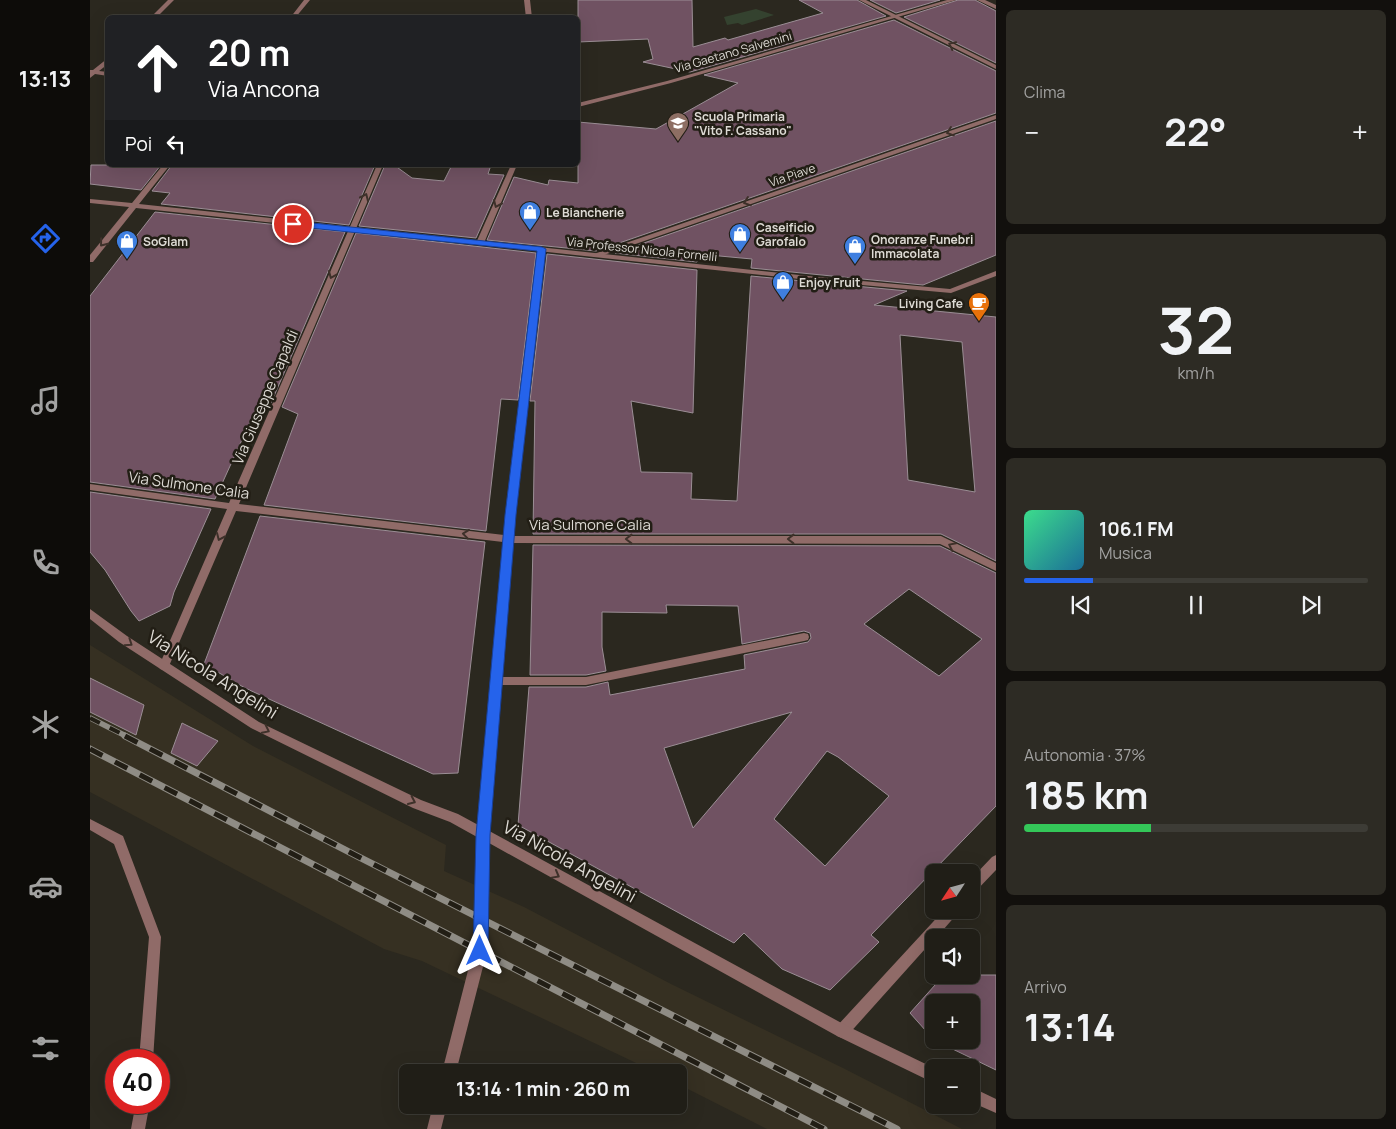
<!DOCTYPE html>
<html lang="it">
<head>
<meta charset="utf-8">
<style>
	:root { --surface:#201e17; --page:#2d2b24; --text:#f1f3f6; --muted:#a2a2a1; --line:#3d3c36; --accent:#2563eb }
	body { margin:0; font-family:Manrope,sans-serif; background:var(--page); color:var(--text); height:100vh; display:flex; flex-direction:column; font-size:19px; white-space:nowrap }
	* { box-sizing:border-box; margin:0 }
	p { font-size:16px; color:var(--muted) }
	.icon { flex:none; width:28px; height:28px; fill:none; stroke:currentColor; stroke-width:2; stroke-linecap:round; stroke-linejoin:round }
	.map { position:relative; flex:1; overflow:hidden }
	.sheet { display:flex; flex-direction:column; gap:10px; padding:10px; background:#12100d; width:400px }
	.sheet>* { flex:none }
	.banner { position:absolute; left:15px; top:15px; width:475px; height:152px; border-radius:8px; box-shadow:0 5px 20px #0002,0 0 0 1px var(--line); background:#202124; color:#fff; overflow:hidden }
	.needle { width:32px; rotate:234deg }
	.tools { position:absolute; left:835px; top:864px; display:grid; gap:10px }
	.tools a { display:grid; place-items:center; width:55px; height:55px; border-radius:8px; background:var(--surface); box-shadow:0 5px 20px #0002,0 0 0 1px var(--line); font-size:25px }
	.speed { position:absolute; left:15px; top:1049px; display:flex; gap:10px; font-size:25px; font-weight:700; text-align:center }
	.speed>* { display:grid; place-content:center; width:65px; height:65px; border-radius:50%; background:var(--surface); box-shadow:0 5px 20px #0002,0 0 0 1px var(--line); line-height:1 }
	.speed .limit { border:8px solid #d22; background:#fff; color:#111 }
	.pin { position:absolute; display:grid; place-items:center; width:42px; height:42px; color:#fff; margin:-21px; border:2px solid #fff; border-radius:50%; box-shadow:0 1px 5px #0007 }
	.me { position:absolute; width:55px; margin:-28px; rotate:0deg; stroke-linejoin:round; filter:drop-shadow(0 0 4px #0008) }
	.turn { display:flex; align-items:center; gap:18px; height:105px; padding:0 20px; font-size:22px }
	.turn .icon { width:65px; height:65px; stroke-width:2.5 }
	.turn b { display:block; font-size:35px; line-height:42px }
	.then { display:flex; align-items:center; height:48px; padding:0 20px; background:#0003; gap:10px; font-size:19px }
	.big { font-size:38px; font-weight:700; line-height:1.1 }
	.sheet .widget { flex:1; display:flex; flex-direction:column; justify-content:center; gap:8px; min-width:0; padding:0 18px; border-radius:8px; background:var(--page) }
	.sheet .dial { align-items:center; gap:0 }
	.dial b { font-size:65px; line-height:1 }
	.song { display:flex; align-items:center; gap:15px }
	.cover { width:60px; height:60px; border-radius:8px; background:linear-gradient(135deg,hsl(150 70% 55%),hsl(200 70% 35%)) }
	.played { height:5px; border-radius:2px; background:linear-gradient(90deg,var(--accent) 20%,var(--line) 20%) }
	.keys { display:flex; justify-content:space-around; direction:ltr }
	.heat { display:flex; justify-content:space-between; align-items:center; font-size:28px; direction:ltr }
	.charge { height:8px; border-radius:4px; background:linear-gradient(90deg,#34c759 37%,var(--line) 0) }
	.trip { position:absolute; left:309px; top:1064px; width:288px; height:50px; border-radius:8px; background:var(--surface); box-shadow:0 5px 20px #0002,0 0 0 1px var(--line); font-weight:700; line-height:50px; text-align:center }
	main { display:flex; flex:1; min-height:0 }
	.tab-bar { display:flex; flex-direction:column; width:90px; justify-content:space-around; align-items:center; background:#0d0c09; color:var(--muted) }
	.tab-bar .icon { width:35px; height:35px }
	.tab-bar .active { color:var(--accent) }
	.tab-bar b { font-size:22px; color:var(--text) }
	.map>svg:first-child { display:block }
</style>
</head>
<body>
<main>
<nav class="tab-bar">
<b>13:13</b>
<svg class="icon active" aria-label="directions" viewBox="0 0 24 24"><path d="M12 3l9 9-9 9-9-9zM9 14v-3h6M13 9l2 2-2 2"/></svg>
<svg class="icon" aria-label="music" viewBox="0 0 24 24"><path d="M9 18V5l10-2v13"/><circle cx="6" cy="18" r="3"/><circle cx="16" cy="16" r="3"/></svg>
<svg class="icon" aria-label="phone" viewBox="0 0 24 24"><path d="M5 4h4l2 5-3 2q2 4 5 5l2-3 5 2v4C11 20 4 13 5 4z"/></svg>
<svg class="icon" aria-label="climate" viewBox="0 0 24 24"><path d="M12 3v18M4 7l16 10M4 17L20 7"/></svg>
<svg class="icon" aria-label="car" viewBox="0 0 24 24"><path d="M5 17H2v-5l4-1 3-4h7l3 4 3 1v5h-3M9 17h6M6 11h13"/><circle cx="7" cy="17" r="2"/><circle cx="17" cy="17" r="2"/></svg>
<svg class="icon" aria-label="filters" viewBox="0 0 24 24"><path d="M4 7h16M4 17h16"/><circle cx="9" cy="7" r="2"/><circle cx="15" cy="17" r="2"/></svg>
</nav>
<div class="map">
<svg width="906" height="1129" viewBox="0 0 906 1129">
	<rect width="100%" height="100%" fill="#2b281f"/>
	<path fill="#363022" d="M0,645L163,746L356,845L354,871L434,907L581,984L753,1068L872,1129H677L588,1084V1072H565L332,961L294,949L0,792Z"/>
	<path fill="#34422f" d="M666,9L684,15L652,25L648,23L637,25L634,17Z"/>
	<path fill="#705262" stroke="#9b8e95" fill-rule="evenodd" d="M488,0H602L603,47L635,38L638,40L733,13L709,0H767L796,16L600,72L553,62L563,59L558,39L488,42Z
		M780,0H850L806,13Z
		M868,0H885L906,11V63L814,17Z
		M804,20L906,71V113L506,251L397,240L424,177L458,185L459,180L488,183V122L566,129L648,83L614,75Z
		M906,121V255L833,285L661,268L662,259L608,254L607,262L525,253Z
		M1,165H71L51,190L0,184Z
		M82,165H285L259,225L71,204L80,193L62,191Z
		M295,165H304L322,178L354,181L362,165H401L398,174L414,175L386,238L269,226Z
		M65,212L255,232L181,403L171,398L125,499L0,482V296Z
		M266,233L446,253L428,400L411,399L396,531L174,505L208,414L192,407Z
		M457,254L607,270L603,413L541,401L551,472L602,473L601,499L647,501L661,276L817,291L784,305L906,317V561L851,534H443L445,401H440ZM810,335L872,342L885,492L818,480Z
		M0,492L121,509L84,592L80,606L49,621L41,611L15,570L0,552Z
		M170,516L395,542L368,773L343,774L155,688L114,664Z
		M443,545L850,546L906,573V806L781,935L789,942L740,990L692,969L654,933L644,943L428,825L439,687H496L518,682L520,695L655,669L654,655L718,642L721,638L720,633L714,631L652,644L648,606L576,605L577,613L512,612V647L516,671L496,675H440ZM819,589L892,639L849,676L774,624ZM702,712L603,828L574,748ZM737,751L748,757L799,796L735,866L684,819Z
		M0,678L54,705L46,735L0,712Z
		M92,723L128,741L107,766L81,753Z
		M854,975H906V1070L844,1040H881V1002H844V1040L820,1013Z"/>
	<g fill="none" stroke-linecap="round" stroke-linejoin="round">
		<path fill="#906b68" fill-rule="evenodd" d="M78,0H84L66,18H60Z
			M434,0H440L442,18H436Z
			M857,0H866L581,83L488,107V103L577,81Z
			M887,0H895L906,5V9Z
			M18,58V64L9,71L18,72V76L5,74L0,78V70H3Z
			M906,115V119L508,257H505L501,255Z
			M287,165H293L149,504L414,535L448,249L452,247L456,249L423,536H851L906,563V571L850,544L423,543L412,677H496L714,633L718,634L719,637L718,640L714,641L496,685H411L399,835L397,839L393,840L389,839L387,835L413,542L146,511L79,666L78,669L74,670L70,669L69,666L137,509L0,490V484L139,503Z
			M421,165H427L394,243L390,245H387L386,243Z
			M0,819L33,836L71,937L63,1060H49L59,937L24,844L0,830Z
			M906,855V870L885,892L881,894V879L902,857Z
			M854,910H868L867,914L846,938H844V939L757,1036L752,1038L747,1036L745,1031L747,1026Z
			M46,1102H60L55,1129H41Z"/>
		<path fill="#906b68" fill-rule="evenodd" d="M214,0H220L205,18H200Z
			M769,0H776L906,65V69Z
			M73,165H80L49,204L728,277L860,289L906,271V276L861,293L728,281L46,208L3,262H0V255L39,207L0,203V199L42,203Z
			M0,609L37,636L169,722L331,800L368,814L757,1026L844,1068V1083L747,1036L399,843L397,951L366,1072H352L383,951L387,837L360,822L323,808L161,728L29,642L0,619Z
			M881,1087L906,1099V1113L881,1102Z
			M343,1105H357L351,1129H337Z"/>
		<g stroke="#8f8c85" stroke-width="5.5">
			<path id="rail-far1" d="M0,718L38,737"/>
		</g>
		<g stroke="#8f8c85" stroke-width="7">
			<path id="rail" d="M35,736L265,855L807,1129
				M0,749L734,1129"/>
		</g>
		<use href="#rail-far1" stroke="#221e15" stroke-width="4" stroke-dasharray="11" stroke-linecap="butt"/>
		<use href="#rail" stroke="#221e15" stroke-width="5" stroke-dasharray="14" stroke-linecap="butt"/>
	</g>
	<defs><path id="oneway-chevron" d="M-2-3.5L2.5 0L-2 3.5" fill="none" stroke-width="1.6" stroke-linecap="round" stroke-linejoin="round" transform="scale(1.25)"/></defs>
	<g stroke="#3e312a">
		<use href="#oneway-chevron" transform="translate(862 45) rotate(-154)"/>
		<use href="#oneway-chevron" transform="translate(860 132) rotate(161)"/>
		<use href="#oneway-chevron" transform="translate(275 197) rotate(-66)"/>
		<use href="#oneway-chevron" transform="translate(657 202) rotate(161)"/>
		<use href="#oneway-chevron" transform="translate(407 204) rotate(114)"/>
		<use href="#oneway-chevron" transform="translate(13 243) rotate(129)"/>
		<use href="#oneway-chevron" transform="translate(242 275) rotate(113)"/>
		<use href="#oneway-chevron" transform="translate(376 534) rotate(-173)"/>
		<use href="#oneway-chevron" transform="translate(130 537) rotate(114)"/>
		<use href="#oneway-chevron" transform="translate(539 539) rotate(-180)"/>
		<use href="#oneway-chevron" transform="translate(701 539) rotate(-180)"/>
		<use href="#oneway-chevron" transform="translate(862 546) rotate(-154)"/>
		<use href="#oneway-chevron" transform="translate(39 643) rotate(34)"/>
		<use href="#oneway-chevron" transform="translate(176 730) rotate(26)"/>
		<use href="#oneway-chevron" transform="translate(322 801) rotate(25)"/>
		<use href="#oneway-chevron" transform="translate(466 875) rotate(29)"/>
	</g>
	<path fill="#2563eb" stroke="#184099" d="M203,221L452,247L456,249L426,515L400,835L398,951L396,956L390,958L385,956L383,951L386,835L415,515L447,251L200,226L199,224Z"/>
	<defs>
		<g id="school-pin" transform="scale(1.125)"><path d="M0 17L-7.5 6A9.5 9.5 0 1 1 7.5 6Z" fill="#8d6e63" stroke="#221e15"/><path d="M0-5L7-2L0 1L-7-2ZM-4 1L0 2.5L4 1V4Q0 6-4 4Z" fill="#fff"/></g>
		<g id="shop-pin" transform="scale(1.125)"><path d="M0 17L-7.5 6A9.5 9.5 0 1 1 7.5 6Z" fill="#3f7fe0" stroke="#221e15"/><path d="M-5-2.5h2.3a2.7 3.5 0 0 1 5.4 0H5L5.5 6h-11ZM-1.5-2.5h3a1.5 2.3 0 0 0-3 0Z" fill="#fff"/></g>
		<g id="cafe-pin" transform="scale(1.125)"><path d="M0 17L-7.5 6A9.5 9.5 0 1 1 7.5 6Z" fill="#e8710a" stroke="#221e15"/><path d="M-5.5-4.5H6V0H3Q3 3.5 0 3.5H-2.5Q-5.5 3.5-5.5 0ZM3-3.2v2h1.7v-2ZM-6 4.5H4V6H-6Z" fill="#fff"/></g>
	</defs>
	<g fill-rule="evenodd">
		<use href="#school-pin" x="588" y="123"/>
		<use href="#shop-pin" x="440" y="212"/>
		<use href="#shop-pin" x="650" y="234"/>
		<use href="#shop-pin" x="37" y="241"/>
		<use href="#shop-pin" x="765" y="246"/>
		<use href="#shop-pin" x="693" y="282"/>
		<use href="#cafe-pin" x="889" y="303"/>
	</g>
	<g text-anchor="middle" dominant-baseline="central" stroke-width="5" stroke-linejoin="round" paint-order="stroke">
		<g font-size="12" fill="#dddad4" stroke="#221e15">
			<text transform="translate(643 52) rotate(-16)">Via Gaetano Salvemini</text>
			<text transform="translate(702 175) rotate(-19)">Via Piave</text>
			<text transform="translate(552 249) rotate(6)">Via Professor Nicola Fornelli</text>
		</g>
		<g font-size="12" font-weight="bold" fill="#dddad4" stroke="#221e15" text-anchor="start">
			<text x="604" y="116">Scuola Primaria<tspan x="604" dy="14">"Vito F. Cassano"</tspan></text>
			<text x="456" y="212">Le Biancherie</text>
			<text x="666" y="227">Caseificio<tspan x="666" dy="14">Garofalo</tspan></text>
			<text x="781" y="239">Onoranze Funebri<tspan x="781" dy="14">Immacolata</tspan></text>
			<text x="53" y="241">SoGlam</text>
			<text x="709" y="282">Enjoy Fruit</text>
			<text x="873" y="303" text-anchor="end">Living Cafe</text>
		</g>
		<g font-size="15" fill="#dddad4" stroke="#221e15">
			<text transform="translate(175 397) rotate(-67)">Via Giuseppe Capaldi</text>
			<text transform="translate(99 485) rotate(8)">Via Sulmone Calia</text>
			<text x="500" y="524">Via Sulmone Calia</text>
		</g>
		<g font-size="18" fill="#dddad4" stroke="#221e15">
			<text transform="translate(123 674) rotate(32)">Via Nicola Angelini</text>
			<text transform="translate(480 861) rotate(29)">Via Nicola Angelini</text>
		</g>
	</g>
</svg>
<div class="tools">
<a><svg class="needle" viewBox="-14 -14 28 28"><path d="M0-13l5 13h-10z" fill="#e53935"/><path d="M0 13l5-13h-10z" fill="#a2a2a1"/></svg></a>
<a><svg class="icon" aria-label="sound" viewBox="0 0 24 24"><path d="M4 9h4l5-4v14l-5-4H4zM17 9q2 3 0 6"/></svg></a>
<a>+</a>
<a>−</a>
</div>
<div class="speed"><div class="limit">40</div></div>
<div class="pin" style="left:203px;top:224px;background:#d93025"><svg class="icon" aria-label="arrive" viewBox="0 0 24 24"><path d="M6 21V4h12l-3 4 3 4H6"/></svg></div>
<svg class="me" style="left:390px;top:951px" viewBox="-20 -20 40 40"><path d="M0-17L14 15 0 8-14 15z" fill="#2563eb" stroke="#fff" stroke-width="4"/></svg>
<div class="trip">13:14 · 1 min · 260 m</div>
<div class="banner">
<div class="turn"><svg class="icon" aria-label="ahead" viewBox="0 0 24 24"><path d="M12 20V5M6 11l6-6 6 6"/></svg><div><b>20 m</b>Via Ancona</div></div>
<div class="then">Poi<svg class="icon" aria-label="left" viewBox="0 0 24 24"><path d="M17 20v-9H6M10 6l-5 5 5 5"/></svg></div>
</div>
</div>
<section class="sheet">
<div class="widget"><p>Clima</p>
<div class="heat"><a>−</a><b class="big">22°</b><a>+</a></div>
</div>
<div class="widget dial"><b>32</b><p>km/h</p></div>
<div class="widget">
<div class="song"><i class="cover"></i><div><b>106.1 FM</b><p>Musica</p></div></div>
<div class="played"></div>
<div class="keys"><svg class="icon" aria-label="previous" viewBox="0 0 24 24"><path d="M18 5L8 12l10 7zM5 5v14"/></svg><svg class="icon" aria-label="pause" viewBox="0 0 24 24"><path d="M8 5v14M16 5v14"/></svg><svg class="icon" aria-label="next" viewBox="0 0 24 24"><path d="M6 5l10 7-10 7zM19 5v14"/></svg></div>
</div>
<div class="widget"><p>Autonomia · 37%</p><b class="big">185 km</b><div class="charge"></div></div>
<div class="widget"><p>Arrivo</p><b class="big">13:14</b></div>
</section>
</main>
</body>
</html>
